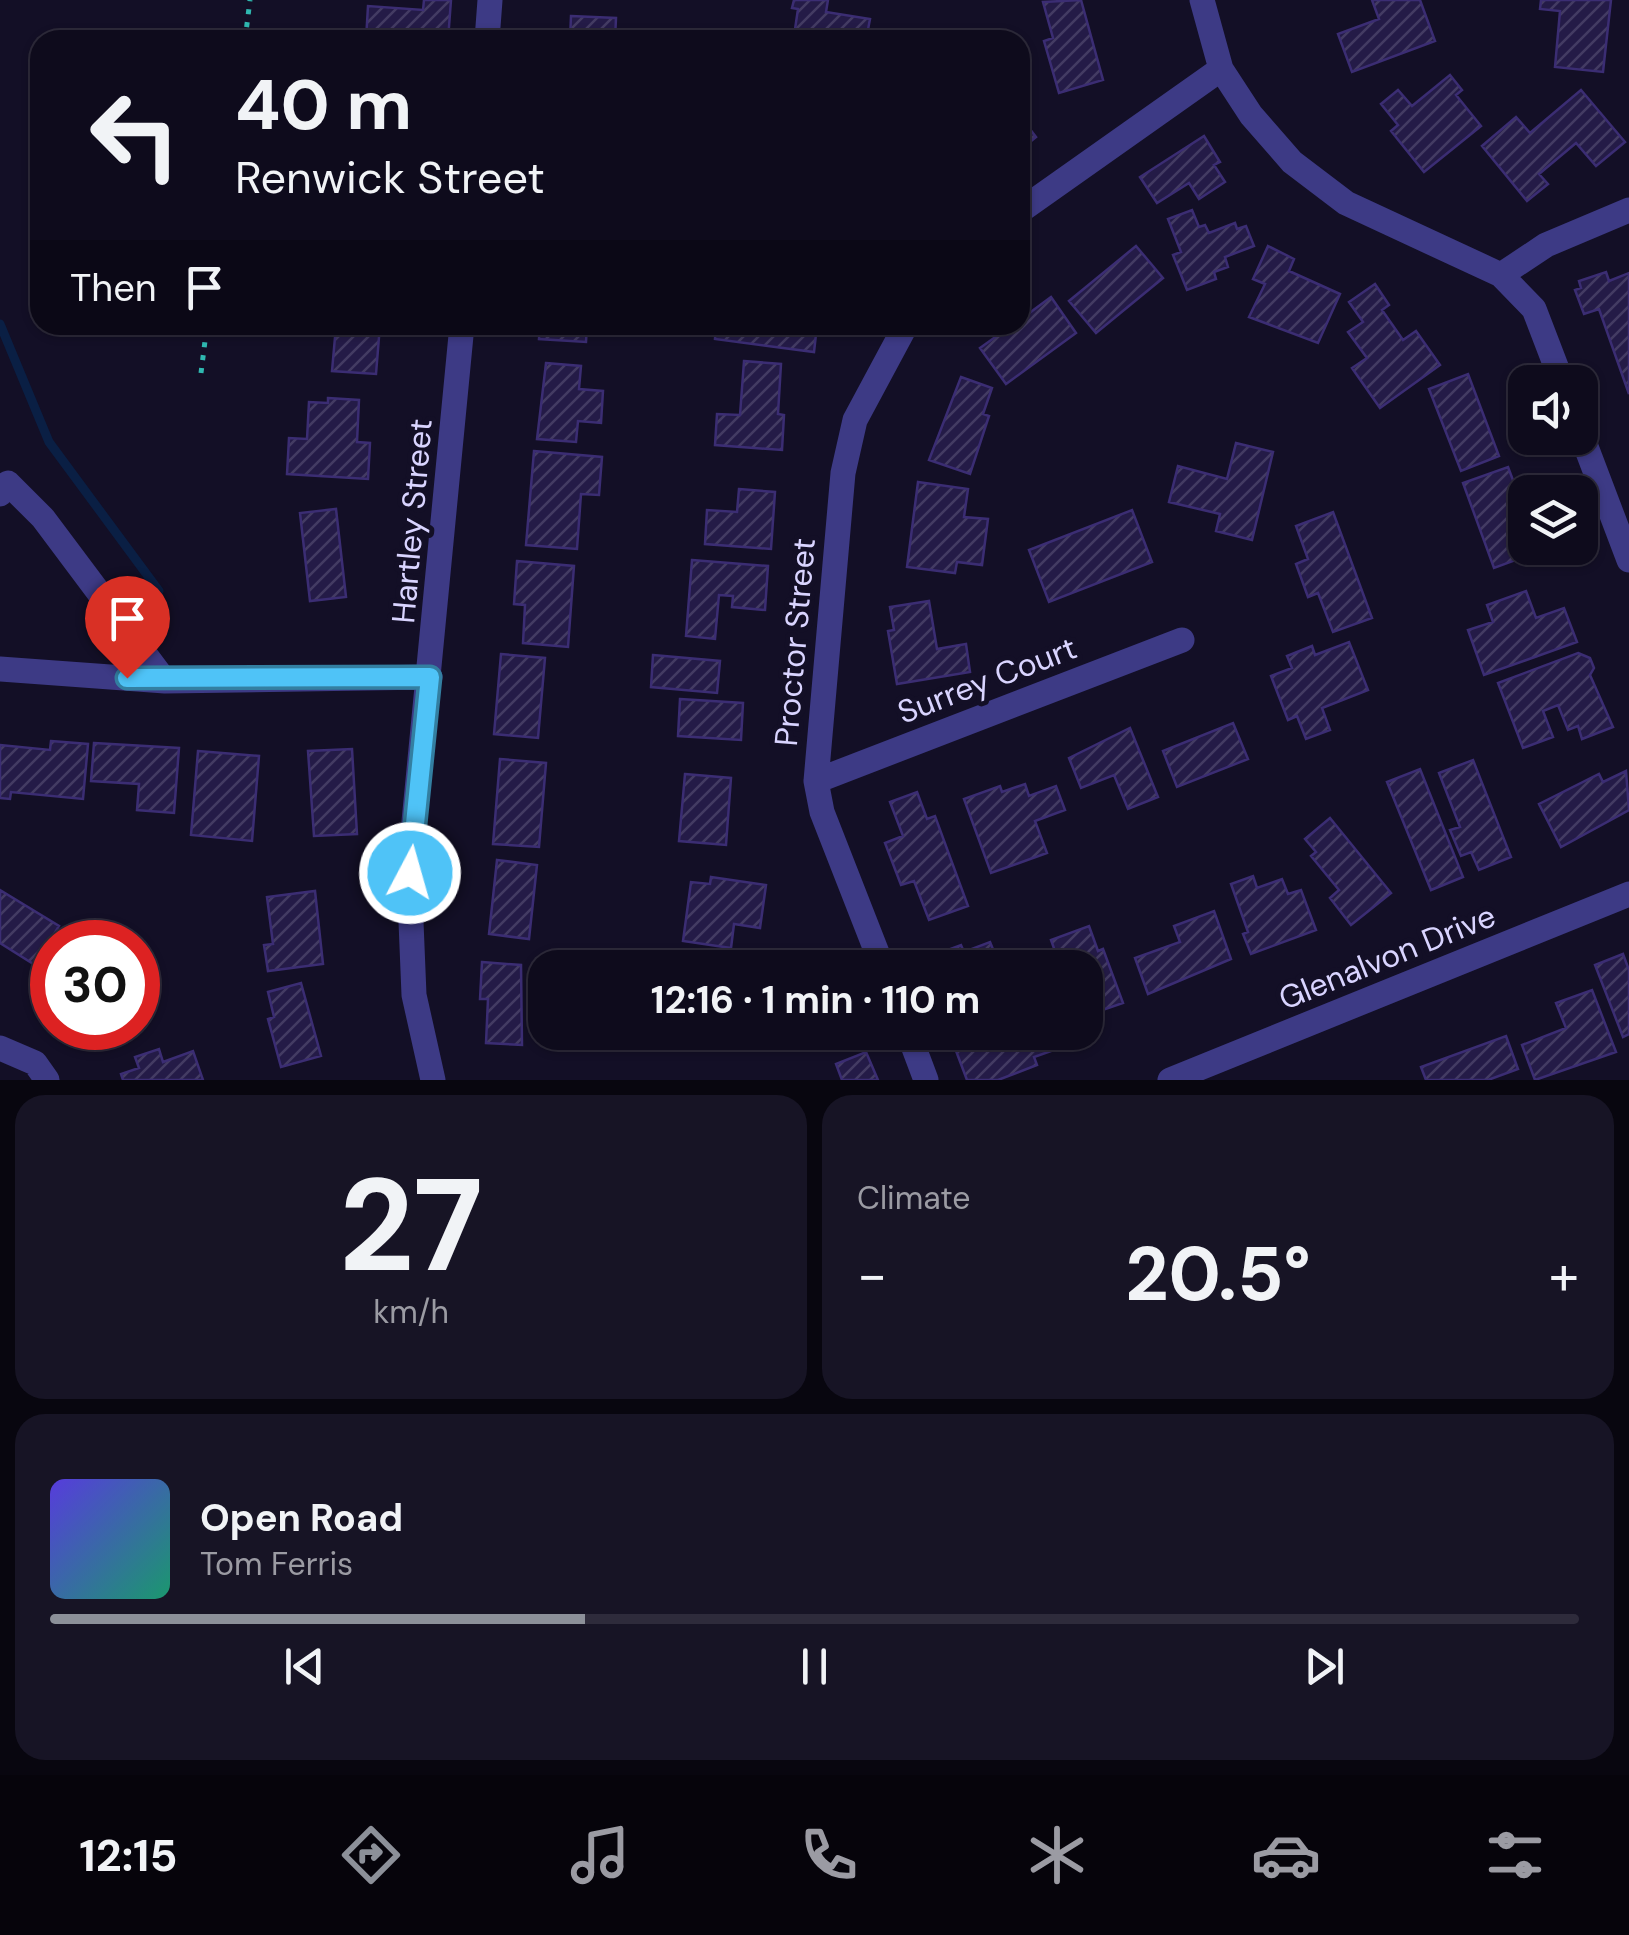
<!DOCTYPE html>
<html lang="en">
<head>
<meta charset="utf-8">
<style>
	:root { --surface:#0e0b1c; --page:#171425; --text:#f1f3f6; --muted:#9b9ba3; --line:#2e2b3b; --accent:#8c9099 }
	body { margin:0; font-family:"DM Sans",sans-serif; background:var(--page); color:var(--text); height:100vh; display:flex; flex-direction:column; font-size:38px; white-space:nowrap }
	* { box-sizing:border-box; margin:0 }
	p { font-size:32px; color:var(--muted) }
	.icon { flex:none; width:55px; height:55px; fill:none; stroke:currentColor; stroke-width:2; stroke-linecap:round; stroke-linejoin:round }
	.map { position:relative; height:1080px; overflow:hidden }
	.side { display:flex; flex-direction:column; gap:15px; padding:15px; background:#08060f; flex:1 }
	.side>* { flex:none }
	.banner { position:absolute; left:30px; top:30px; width:1000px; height:305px; border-radius:30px; box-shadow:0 2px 8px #0004,0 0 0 2px var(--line); background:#0e0b1c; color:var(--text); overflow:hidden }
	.fabs { position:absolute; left:1508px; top:365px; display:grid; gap:20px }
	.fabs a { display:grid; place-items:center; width:90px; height:90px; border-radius:20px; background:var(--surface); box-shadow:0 2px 8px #0004,0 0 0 2px var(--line); font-size:50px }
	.speed { position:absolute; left:30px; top:920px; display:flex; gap:20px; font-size:50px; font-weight:700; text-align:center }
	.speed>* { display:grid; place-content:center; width:130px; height:130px; border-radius:50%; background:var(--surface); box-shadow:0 2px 8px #0004,0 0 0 2px var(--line); line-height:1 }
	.speed .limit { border:15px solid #d22; background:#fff; color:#111 }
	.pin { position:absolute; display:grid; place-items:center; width:85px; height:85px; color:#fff; margin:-102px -42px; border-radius:50% 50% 50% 0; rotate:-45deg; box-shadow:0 0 10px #0007 }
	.pin .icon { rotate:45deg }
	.me { position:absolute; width:110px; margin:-55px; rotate:6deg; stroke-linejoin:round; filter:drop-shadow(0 0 8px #0008) }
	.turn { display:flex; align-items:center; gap:35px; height:210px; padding:0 40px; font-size:45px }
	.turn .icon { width:130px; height:130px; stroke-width:2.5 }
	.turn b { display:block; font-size:70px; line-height:85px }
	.then { display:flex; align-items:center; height:95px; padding:0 40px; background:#0003; gap:20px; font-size:38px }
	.big { font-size:75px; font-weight:700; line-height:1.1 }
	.side .tile { flex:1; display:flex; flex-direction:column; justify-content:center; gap:15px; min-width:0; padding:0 35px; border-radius:30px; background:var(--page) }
	.side .dial { align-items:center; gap:0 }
	.dial b { font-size:130px; line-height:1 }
	.song { display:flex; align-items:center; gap:30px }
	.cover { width:120px; height:120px; border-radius:15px; background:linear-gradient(135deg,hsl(250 70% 55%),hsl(160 70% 35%)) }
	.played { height:10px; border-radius:5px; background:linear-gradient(90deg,var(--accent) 35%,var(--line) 35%) }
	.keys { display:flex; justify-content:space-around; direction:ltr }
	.heat { display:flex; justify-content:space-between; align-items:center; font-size:55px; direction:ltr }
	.side .tiles { flex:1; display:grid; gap:15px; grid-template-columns:1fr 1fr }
	.tile:last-child { grid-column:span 2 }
	.trip { position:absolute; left:528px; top:950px; width:575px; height:100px; border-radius:30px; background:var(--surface); box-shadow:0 2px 8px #0004,0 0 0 2px var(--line); font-weight:700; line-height:100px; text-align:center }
	.tab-bar { display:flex; height:160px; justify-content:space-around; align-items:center; background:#06040b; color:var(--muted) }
	.tab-bar .icon { width:70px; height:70px }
	.tab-bar .current { color:var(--accent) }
	.tab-bar b { font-size:45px; color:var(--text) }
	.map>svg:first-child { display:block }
</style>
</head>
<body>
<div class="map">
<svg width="1629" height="1080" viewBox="0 0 1629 1080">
	<defs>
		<pattern id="building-hatch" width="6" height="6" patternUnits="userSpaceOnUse" patternTransform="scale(2.5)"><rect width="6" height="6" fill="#241b47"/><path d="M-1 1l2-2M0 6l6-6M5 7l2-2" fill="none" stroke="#433b63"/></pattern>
	</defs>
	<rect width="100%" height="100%" fill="#130f26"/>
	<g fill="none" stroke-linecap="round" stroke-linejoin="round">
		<path stroke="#0a1f44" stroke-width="9" d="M0,324L49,442L159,591"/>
	</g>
	<path fill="url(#building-hatch)" stroke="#3b2d73" stroke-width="2.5" d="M424,0H451L448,40H366L368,6L423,10Z
		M794,0H828L826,12L870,19L866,40H786L787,35L794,36L798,9L792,8Z
		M1081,0L1103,80L1059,93L1044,41L1053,38L1043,2Z
		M1372,0H1420L1435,41L1352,72L1338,34L1379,19Z
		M1541,0H1611L1603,72L1555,67L1560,11L1540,9Z
		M571,16L616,18L615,40H570Z
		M1450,75L1462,90L1456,95L1481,126L1424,172L1391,131L1398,125L1381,104L1398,90L1412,106Z
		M1581,90L1625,142L1596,166L1576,143L1539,174L1548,184L1527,201L1482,146L1516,117L1530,133Z
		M1020,116L1036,137L1020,150Z
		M1204,136L1220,162L1214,165L1225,182L1199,199L1189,183L1157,203L1140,177Z
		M1192,210L1199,227L1205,225L1209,233L1235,223L1237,229L1246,226L1254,246L1225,257L1228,267L1214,272L1216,279L1187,290L1173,255L1181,252L1168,219Z
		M1136,246L1163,278L1096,333L1069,301Z
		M1268,246L1294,259L1289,271L1340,294L1318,343L1249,317L1265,284L1253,279Z
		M1606,272L1609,281L1629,273V394L1599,309L1584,314L1575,290L1581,288L1579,281Z
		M1375,284L1389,305L1382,310L1403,340L1416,331L1440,365L1380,408L1352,368L1367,358L1348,332L1363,322L1349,302Z
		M1051,297L1076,333L1006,384L980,348L1012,325H1020V320Z
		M326,325H380L376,374L332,371L336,326Z
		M540,325H587L586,342L539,339Z
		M716,325L817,326L814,352L715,339Z
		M744,361L781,364L778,414L784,415L782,450L715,445L717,414L740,415Z
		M546,363L581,366L579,389L603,391L601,423L578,421L576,442L537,439Z
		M1468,374L1499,456L1461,471L1429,389Z
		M961,377L992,388L983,414L989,416L970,474L929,460Z
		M328,398L359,400L357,442L370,443L368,479L287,474L289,438L307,439L309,402L328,403Z
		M1236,443L1273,452L1252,540L1216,531L1220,514L1169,502L1178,466L1227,479Z
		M534,451L602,457L599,495L581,494L577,549L526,545Z
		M1508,467L1525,512V548H1533L1535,553L1494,568L1463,483Z
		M918,482L968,489L964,517L988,519L982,565L957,562L955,573L907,567Z
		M739,489L775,492L771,549L705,544L707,510L737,512Z
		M336,509L346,597L310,601L300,513Z
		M1132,510L1152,562L1049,602L1029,550Z
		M1333,512L1372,618L1333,632L1318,593L1308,597L1296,564L1308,559L1296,526Z
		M692,560L768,566L765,610L732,607L733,596L719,595L715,639L686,636Z
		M517,561L574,566L568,647L523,643L525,605L514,604Z
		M1526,591L1536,618L1564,608L1577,642L1484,675L1468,630L1493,622L1487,605Z
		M929,601L937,649L966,644L970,672L897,684L888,631L894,630L890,607Z
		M1349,642L1368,690L1322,708L1330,730L1306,739L1297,716L1288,720L1271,676L1292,668L1287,656L1312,646L1315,655Z
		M1578,653L1590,658L1594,668L1590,675L1613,727L1582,739L1578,726L1568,730L1558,705L1543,711L1553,737L1523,748L1498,683Z
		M501,654L545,658L538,738L494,734Z
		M653,655L720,661L717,693L651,687Z
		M680,699L743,703L741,740L678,736Z
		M1233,723L1248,759L1177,787L1163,751Z
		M1130,728L1158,797L1128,809L1114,775L1081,788L1069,758Z
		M51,741L88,744L83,799L11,792L10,799L0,798V745L50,750Z
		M94,743L179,748L174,813L137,810L139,784L91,781Z
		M352,749L357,834L314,836L308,751Z
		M198,751L259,756L252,841L191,835Z
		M500,759L546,763L539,847L493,844Z
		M1473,760L1511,857L1479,870L1471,852L1461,856L1450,830L1460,827L1439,773Z
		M1420,769L1463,877L1431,890L1387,782Z
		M1626,771L1629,810L1561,847L1539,804L1599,774L1603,782Z
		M685,774L731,778L726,845L679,841Z
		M1025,784L1029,796L1056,786L1065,810L1035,821L1047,853L991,873L964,799L1000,786L1002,792Z
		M917,792L927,819L935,816L968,906L929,920L914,881L901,885L885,843L903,836L890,802Z
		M1330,818L1391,893L1351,925L1330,898L1339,890L1311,856L1316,852L1305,839Z
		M497,860L537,865L529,939L489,934Z
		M1253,876L1257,888L1282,879L1288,894L1301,890L1316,930L1251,954L1243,934L1248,932L1231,884Z
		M711,877L766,885L760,928L734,924L731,948L683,941L691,882L710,884Z
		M0,890L59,926L35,965L0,943Z
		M315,891L323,964L268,971L264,945L273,944L267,897Z
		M1214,911L1231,959L1148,994L1135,958L1180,942L1174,926Z
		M1089,926L1098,951L1103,949L1123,1003L1085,1016V968H1061L1051,940Z
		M990,942L999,964L1014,958L1017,968H938L934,955L961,945L964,952Z
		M1623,954L1629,970V1034L1623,1037L1595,965Z
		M482,962L521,965L522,1045L486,1043L488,999H480Z
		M301,983L321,1056L281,1067L268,1019L274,1017L268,992Z
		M1592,990L1616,1052L1535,1080L1522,1045L1566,1028L1556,1003Z
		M957,1032H984L985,1036L1048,1032L1054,1050L1034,1057L1037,1065L998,1080H967L950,1035Z
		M1506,1036L1518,1069L1488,1080H1426L1421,1067Z
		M159,1049L163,1062L193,1051L203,1080H123L121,1074L139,1068L135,1057Z
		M866,1052L878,1080H842L836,1064Z"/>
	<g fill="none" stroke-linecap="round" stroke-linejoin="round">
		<path stroke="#2fb8b0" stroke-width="5" stroke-dasharray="5 8" stroke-linecap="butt" d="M245,40L250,0
			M201,373L207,325"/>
		<path stroke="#3d3a85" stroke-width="25" d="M1202,0L1221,69L1251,115L1292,162L1346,203L1501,275L1534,309L1562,382
			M487,40L490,0
			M1020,211L1221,69
			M1501,275L1546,245L1629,210
			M1580,431L1629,560
			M0,494L8,483L43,518L165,681
			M0,669L165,681L430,677
			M816,781L1182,640
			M883,968L822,812L816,781L843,473L855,420L906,325
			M908,1032L926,1080
			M0,1048L35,1063L47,1080
			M433,1080L414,995L409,873L462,325
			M1170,1080L1629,894"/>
	</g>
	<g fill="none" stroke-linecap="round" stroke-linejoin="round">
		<g stroke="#337fa1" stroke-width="25">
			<path id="route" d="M127,678L430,677L410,873"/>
		</g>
		<use href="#route" stroke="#4fc3f7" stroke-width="18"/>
	</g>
	<g text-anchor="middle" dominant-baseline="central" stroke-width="10" stroke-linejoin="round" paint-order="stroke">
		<g font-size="32" fill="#d9d4ff" stroke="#130f26">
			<text transform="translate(412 521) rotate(-85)">Hartley Street</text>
			<text transform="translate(795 642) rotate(-85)">Proctor Street</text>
			<text transform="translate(987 680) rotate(-21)">Surrey Court</text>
			<text transform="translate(1387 957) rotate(-22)">Glenalvon Drive</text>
		</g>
	</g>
</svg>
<div class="fabs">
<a><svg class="icon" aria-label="sound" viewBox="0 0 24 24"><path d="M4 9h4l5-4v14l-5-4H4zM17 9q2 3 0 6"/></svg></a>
<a><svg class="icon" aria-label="layers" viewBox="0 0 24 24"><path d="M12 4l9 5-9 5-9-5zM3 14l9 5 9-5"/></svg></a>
</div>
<div class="speed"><div class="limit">30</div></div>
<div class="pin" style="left:127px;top:678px;background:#d93025"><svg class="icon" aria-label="arrive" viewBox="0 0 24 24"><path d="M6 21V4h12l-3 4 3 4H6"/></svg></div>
<svg class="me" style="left:410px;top:873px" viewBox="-20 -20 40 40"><circle r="17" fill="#4fc3f7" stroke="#fff" stroke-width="3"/><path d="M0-11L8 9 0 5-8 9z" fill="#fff"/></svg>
<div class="trip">12:16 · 1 min · 110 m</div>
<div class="banner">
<div class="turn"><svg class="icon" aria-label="left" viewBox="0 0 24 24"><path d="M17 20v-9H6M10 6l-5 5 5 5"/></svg><div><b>40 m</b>Renwick Street</div></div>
<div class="then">Then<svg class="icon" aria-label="arrive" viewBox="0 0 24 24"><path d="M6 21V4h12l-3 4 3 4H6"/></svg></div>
</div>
</div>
<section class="side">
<div class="tiles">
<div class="tile dial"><b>27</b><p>km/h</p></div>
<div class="tile"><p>Climate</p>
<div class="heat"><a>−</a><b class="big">20.5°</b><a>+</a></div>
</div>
<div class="tile">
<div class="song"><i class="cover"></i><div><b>Open Road</b><p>Tom Ferris</p></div></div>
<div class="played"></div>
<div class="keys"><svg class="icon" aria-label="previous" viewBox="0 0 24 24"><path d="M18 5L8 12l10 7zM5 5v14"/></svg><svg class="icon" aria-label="pause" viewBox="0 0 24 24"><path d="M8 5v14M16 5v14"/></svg><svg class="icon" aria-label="next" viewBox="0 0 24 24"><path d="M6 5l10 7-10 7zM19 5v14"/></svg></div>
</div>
</div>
</section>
<nav class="tab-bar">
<b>12:15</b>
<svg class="icon current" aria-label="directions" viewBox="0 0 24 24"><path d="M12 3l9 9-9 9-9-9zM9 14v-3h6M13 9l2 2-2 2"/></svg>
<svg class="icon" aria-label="music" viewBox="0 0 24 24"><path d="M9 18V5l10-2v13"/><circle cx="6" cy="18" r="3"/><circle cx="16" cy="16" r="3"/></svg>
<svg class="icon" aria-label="phone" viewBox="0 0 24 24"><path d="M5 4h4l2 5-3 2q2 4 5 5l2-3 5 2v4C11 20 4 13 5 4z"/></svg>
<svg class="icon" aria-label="climate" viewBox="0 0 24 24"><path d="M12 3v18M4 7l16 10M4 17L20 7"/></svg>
<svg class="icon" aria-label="car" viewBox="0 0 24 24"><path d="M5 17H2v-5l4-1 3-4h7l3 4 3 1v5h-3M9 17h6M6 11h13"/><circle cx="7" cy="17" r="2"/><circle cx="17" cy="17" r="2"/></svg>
<svg class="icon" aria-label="filters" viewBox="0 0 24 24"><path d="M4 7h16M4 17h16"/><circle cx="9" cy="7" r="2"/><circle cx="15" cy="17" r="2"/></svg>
</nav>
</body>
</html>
